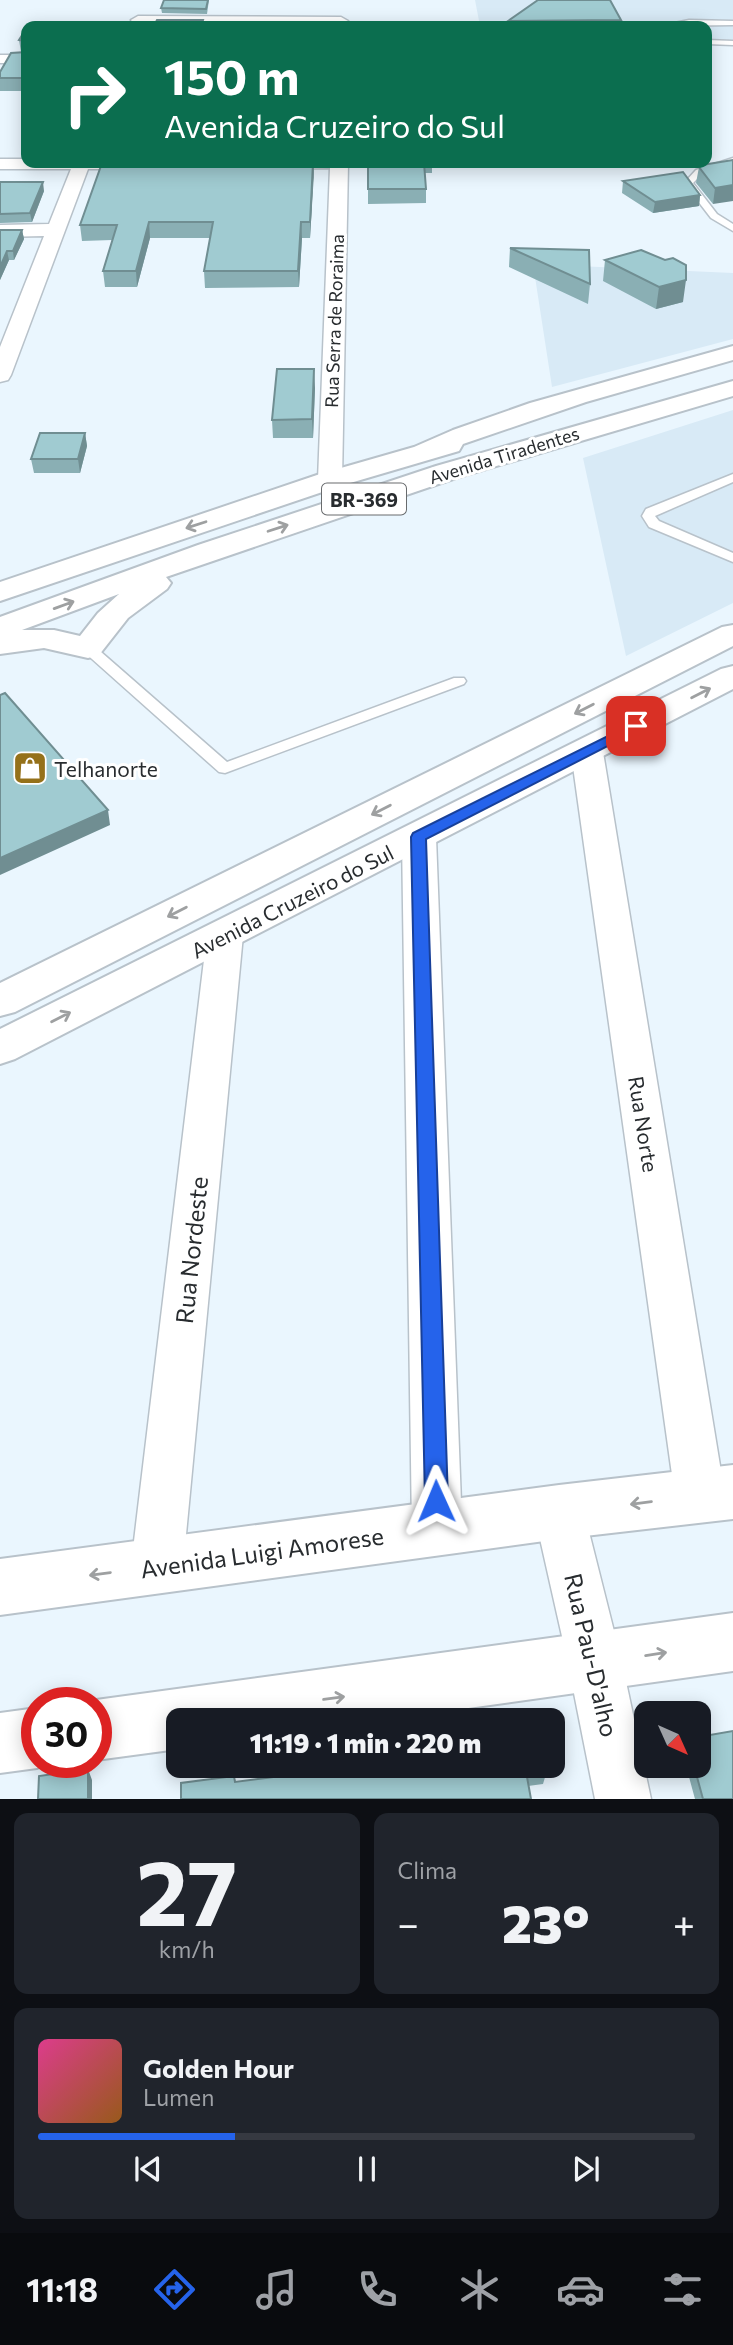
<!DOCTYPE html>
<html lang="pt">
<head>
<meta charset="utf-8">
<style>
	:root { --surface:#171b24; --page:#20242c; --text:#f1f3f6; --muted:#9ea1a6; --line:#363941; --accent:#2563eb }
	body { margin:0; font-family:Commissioner,sans-serif; background:var(--page); color:var(--text); height:100vh; display:flex; flex-direction:column; font-size:26px; white-space:nowrap }
	* { box-sizing:border-box; margin:0 }
	p { font-size:23px; color:var(--muted) }
	.icon { flex:none; width:38px; height:38px; fill:none; stroke:currentColor; stroke-width:2; stroke-linecap:round; stroke-linejoin:round }
	.map { position:relative; height:1799px; overflow:hidden }
	.details { display:flex; flex-direction:column; gap:14px; padding:14px; background:#0d0f14; flex:1 }
	.details>* { flex:none }
	.guide { position:absolute; left:21px; top:21px; width:691px; height:147px; border-radius:14px; box-shadow:0 4px 18px #0003; background:#0b6e4f; color:#fff; overflow:hidden }
	.needle { width:46px; rotate:135deg }
	.fabs { position:absolute; left:634px; top:1701px; display:grid; gap:14px }
	.fabs a { display:grid; place-items:center; width:77px; height:77px; border-radius:14px; background:var(--surface); box-shadow:0 4px 18px #0003; font-size:35px }
	.speed { position:absolute; left:21px; top:1687px; display:flex; gap:14px; font-size:35px; font-weight:700; text-align:center }
	.speed>* { display:grid; place-content:center; width:91px; height:91px; border-radius:50%; background:var(--surface); box-shadow:0 4px 18px #0003; line-height:1 }
	.speed .limit { border:10px solid #d22; background:#fff; color:#111 }
	.pin { position:absolute; display:grid; place-items:center; width:60px; height:60px; color:#fff; margin:-30px; border-radius:14px; box-shadow:0 4px 10px #0006 }
	.me { position:absolute; width:77px; margin:-38px; rotate:359deg; stroke-linejoin:round; filter:drop-shadow(0 0 5px #0008) }
	.turn { display:flex; align-items:center; gap:24px; height:147px; padding:0 28px; font-size:32px }
	.turn .icon { width:91px; height:91px; stroke-width:2.5 }
	.turn b { display:block; font-size:49px; line-height:60px }
	.big { font-size:52px; font-weight:800; line-height:1.1 }
	.details .widget { flex:1; display:flex; flex-direction:column; justify-content:center; gap:10px; min-width:0; padding:0 24px; border-radius:14px; background:var(--page) }
	.details .dial { align-items:center; gap:0 }
	.dial b { font-size:91px; line-height:1 }
	.song { display:flex; align-items:center; gap:21px }
	.cover { width:84px; height:84px; border-radius:10px; background:linear-gradient(135deg,hsl(330 70% 55%),hsl(30 70% 35%)) }
	.played { height:7px; border-radius:4px; background:linear-gradient(90deg,var(--accent) 30%,var(--line) 30%) }
	.keys { display:flex; justify-content:space-around; direction:ltr }
	.heat { display:flex; justify-content:space-between; align-items:center; font-size:38px; direction:ltr }
	.details .tiles { flex:1; display:grid; gap:14px; grid-template-columns:1fr 1fr }
	.widget:last-child { grid-column:span 2 }
	.trip { position:absolute; left:166px; top:1708px; width:399px; height:70px; border-radius:14px; background:var(--surface); box-shadow:0 4px 18px #0003; font-weight:800; line-height:70px; text-align:center }
	.dock { display:flex; height:112px; justify-content:space-around; align-items:center; background:#090b0e; color:var(--muted) }
	.dock .icon { width:49px; height:49px }
	.dock .active { color:var(--accent) }
	.dock b { font-size:32px; color:var(--text) }
	.map>svg:first-child { display:block }
</style>
</head>
<body>
<div class="map">
<svg width="733" height="1799" viewBox="0 0 733 1799">
	<rect width="100%" height="100%" fill="#eaf6fe"/>
	<path fill="#d8eaf6" d="M475,0H733V44H707V26H480Z
		M533,264L733,273V339L552,387Z
		M733,410V603L626,656L583,458Z"/>
	<g fill="none" stroke-linecap="round" stroke-linejoin="round">
		<g stroke="#b8c2ca" stroke-width="3">
			<path id="lane" d="M689,20L733,21V25L660,26Z
				M707,40L733,41V45L707,44Z
				M733,158V164L702,174L693,183L717,214L733,224V231L711,218L684,183L696,170Z
				M733,474V482L655,516L659,521L733,553V562L649,527L642,516L646,509Z
				M88,644L93,645L227,762L454,678H464L466,681L464,684L225,773L219,772L83,651L81,648L83,645Z"/>
		</g>
		<g stroke="#b8c2ca" stroke-width="3">
			<path id="street" d="M138,16L341,17L348,21L341,25L133,23L131,20Z
				M0,55H26V63H0Z
				M0,159H26V163L159,164L150,169H88L11,375L8,380L0,382V347L44,236L0,237V225L49,224L71,169H0Z
				M257,163H348L342,480L339,485L330,487L321,485L318,480L330,168L265,169L259,168Z
				M587,742L598,745L603,752L725,1496L717,1513L700,1520L683,1513L675,1496L571,752L576,745Z
				M419,826L431,829L436,837L462,1529L455,1547L437,1554L419,1547L412,1529L402,837L407,829Z
				M225,922L238,926L243,935L183,1566L175,1584L157,1592L139,1584L131,1566L207,935L212,926Z
				M559,1487L577,1495L584,1512L622,1663L651,1799H595L568,1663L534,1512L541,1495Z"/>
		</g>
		<g stroke="#b8c2ca" stroke-width="4">
			<path id="secondary" d="M733,625V646L15,1012L0,1016V983L722,627Z
				M733,666V689L15,1059L0,1064V1029L721,669Z
				M733,1465V1519L559,1539L0,1615V1559L559,1485Z
				M733,1613V1671L382,1720H178V1749L96,1760V1703H89L96,1700Z
				M37,1708V1762H52L37,1768L0,1773V1713Z"/>
		</g>
		<g stroke="#b8c2ca" stroke-width="4">
			<path id="highway" d="M733,346V360L586,402L463,444L459,451L340,486L0,601V582L320,474L414,447L453,430L530,403Z
				M733,381V396L456,478L166,577L171,583L167,589L128,618L99,655L88,658L44,648L0,654V617L198,545L436,466ZM119,594L98,613L80,636L54,630H22Z"/>
		</g>
		<use href="#lane" fill="#fff" fill-rule="evenodd"/>
		<use href="#street" fill="#fff" fill-rule="evenodd"/>
		<use href="#secondary" fill="#fff" fill-rule="evenodd"/>
		<use href="#highway" fill="#fff" fill-rule="evenodd"/>
	</g>
	<path fill="#8aafb4" d="M209,0L207,14L162,13L161,8Z
		M621,20V26H507L508,21Z
		M26,29V91H0V72L21,52L19,40Z
		M733,160L713,204L696,183L699,167Z
		M314,163L310,238H302L299,287L205,288L204,271L210,238H150L137,287H105L103,271L112,240L82,241L80,225Z
		M368,163H432V173H425L426,189V203L368,204Z
		M623,181L700,195L699,206L653,213L622,193Z
		M0,182L44,191L32,222L0,223Z
		M0,230H22L24,239L14,260H9L0,280Z
		M510,248L590,284L588,304L509,267Z
		M605,260H665L683,302L656,309L603,281Z
		M315,388L313,438H273L272,420Z
		M85,433L87,446L80,473H34L31,459Z
		M686,1766H698L733,1799H695Z
		M546,1774L543,1784L528,1786L236,1782Z"/>
	<path fill="#708e92" d="M314,163V173L310,238V222Z
		M43,182L44,191L32,222L30,213Z
		M733,185V201L713,204L715,188Z
		M700,195L699,206L653,213L655,202Z
		M149,222L150,238L137,287L136,271Z
		M301,222L302,238L299,287L298,271Z
		M22,230L24,239L14,260L13,251Z
		M7,251L9,260L0,280V267Z
		M686,280L683,302L656,309L659,287Z
		M314,369L315,388L313,438L312,419Z
		M85,433L87,446L80,473L78,459Z
		M108,810L110,825L0,875V858Z
		M88,1769L92,1780V1799H88Z"/>
	<path fill="#a0cbd1" stroke="#708e92" stroke-width="2" d="M164,0H208L206,9L161,8Z
		M538,0H610L621,20L508,21Z
		M157,20H203L201,26H154Z
		M26,29V78H0V72L11,53L26,52V41L19,40Z
		M733,160V185L715,188L699,167L702,165Z
		M102,163H313L310,222H301L298,271H204L213,222H149L136,271H103L117,225H80Z
		M368,163H424L426,189H368Z
		M683,172L700,195L655,202L623,181Z
		M0,182H43L30,213L0,214Z
		M0,230H22L13,251H7L0,267Z
		M510,248L589,250L590,284Z
		M641,250L665,260L673,258L686,265V280L659,287L605,260Z
		M277,369H314L312,419L272,420Z
		M40,433H85L78,459H31Z
		M5,693L108,810L0,858V695Z
		M733,1731V1799H703L694,1766H698V1737Z
		M327,1766H544L546,1774L527,1777L531,1799H181V1783L234,1776L235,1782L328,1770Z
		M88,1769V1799H38L39,1776Z"/>
	<defs><path id="oneway-shaft" d="M-6 0H5M1.5-3L5.5 0L1.5 3" fill="none" stroke-width="1.6" stroke-linecap="round" stroke-linejoin="round" transform="scale(1.75)"/></defs>
	<g stroke="#9ea0a1">
		<use href="#oneway-shaft" transform="translate(196 525) rotate(162)"/>
		<use href="#oneway-shaft" transform="translate(278 528) rotate(-18)"/>
		<use href="#oneway-shaft" transform="translate(64 605) rotate(-20)"/>
		<use href="#oneway-shaft" transform="translate(701 693) rotate(-27)"/>
		<use href="#oneway-shaft" transform="translate(584 709) rotate(153)"/>
		<use href="#oneway-shaft" transform="translate(381 810) rotate(153)"/>
		<use href="#oneway-shaft" transform="translate(177 912) rotate(153)"/>
		<use href="#oneway-shaft" transform="translate(61 1017) rotate(-27)"/>
		<use href="#oneway-shaft" transform="translate(641 1503) rotate(173)"/>
		<use href="#oneway-shaft" transform="translate(100 1574) rotate(172)"/>
		<use href="#oneway-shaft" transform="translate(656 1654) rotate(-9)"/>
		<use href="#oneway-shaft" transform="translate(334 1698) rotate(-8)"/>
	</g>
	<path fill="#2563eb" stroke="#184099" stroke-width="2" d="M636,722L641,723V729L426,839L448,1501L444,1509L436,1512L428,1509L425,1501L411,837L413,833Z"/>
	<defs>
		<g id="shop-square" transform="scale(1.75)"><rect x="-9" y="-9" width="18" height="18" rx="4" fill="#95711a" stroke="#fff"/><path d="M-5-2.5h2.3a2.7 3.5 0 0 1 5.4 0H5L5.5 6h-11ZM-1.5-2.5h3a1.5 2.3 0 0 0-3 0Z" fill="#fff"/></g>
	</defs>
	<g fill-rule="evenodd">
		<use href="#shop-square" x="30" y="768"/>
	</g>
	<g text-anchor="middle" dominant-baseline="central" stroke-width="6" stroke-linejoin="round" paint-order="stroke">
		<g font-size="18" fill="#282c2f" stroke="#fff">
			<text transform="translate(334 321) rotate(-88)">Rua Serra de Roraima</text>
			<text transform="translate(504 455) rotate(-17)">Avenida Tiradentes</text>
		</g>
		<rect fill="#fff" stroke="#686b6d" stroke-width="2" x="322" y="483.5" width="84" height="31" rx="5"/>
		<g font-size="19" font-weight="bold" fill="#282c2f">
			<text x="364" y="499">BR-369</text>
		</g>
		<g font-size="21" fill="#282c2f" stroke="#fff" text-anchor="start">
			<text x="54" y="768">Telhanorte</text>
		</g>
		<g font-size="21" fill="#282c2f" stroke="#fff">
			<text transform="translate(292 901) rotate(-27)">Avenida Cruzeiro do Sul</text>
			<text transform="translate(644 1124) rotate(81)">Rua Norte</text>
		</g>
		<g font-size="24" fill="#282c2f" stroke="#fff">
			<text transform="translate(191 1250) rotate(-84)">Rua Nordeste</text>
			<text transform="translate(262 1552) rotate(-8)">Avenida Luigi Amorese</text>
			<text transform="translate(592 1655) rotate(77)">Rua Pau-D'alho</text>
		</g>
	</g>
</svg>
<div class="fabs">
<a><svg class="needle" viewBox="-14 -14 28 28"><path d="M0-13l5 13h-10z" fill="#e53935"/><path d="M0 13l5-13h-10z" fill="#9ea1a6"/></svg></a>
</div>
<div class="speed"><div class="limit">30</div></div>
<div class="pin" style="left:636px;top:726px;background:#d93025"><svg class="icon" aria-label="arrive" viewBox="0 0 24 24"><path d="M6 21V4h12l-3 4 3 4H6"/></svg></div>
<svg class="me" style="left:436px;top:1501px" viewBox="-20 -20 40 40"><path d="M0-17L14 15 0 8-14 15z" fill="#2563eb" stroke="#fff" stroke-width="4"/></svg>
<div class="trip">11:19 · 1 min · 220 m</div>
<div class="guide">
<div class="turn"><svg class="icon" aria-label="right" viewBox="0 0 24 24"><path d="M7 20v-9h11M14 6l5 5-5 5"/></svg><div><b>150 m</b>Avenida Cruzeiro do Sul</div></div>
</div>
</div>
<section class="details">
<div class="tiles">
<div class="widget dial"><b>27</b><p>km/h</p></div>
<div class="widget"><p>Clima</p>
<div class="heat"><a>−</a><b class="big">23°</b><a>+</a></div>
</div>
<div class="widget">
<div class="song"><i class="cover"></i><div><b>Golden Hour</b><p>Lumen</p></div></div>
<div class="played"></div>
<div class="keys"><svg class="icon" aria-label="previous" viewBox="0 0 24 24"><path d="M18 5L8 12l10 7zM5 5v14"/></svg><svg class="icon" aria-label="pause" viewBox="0 0 24 24"><path d="M8 5v14M16 5v14"/></svg><svg class="icon" aria-label="next" viewBox="0 0 24 24"><path d="M6 5l10 7-10 7zM19 5v14"/></svg></div>
</div>
</div>
</section>
<nav class="dock">
<b>11:18</b>
<svg class="icon active" aria-label="directions" viewBox="0 0 24 24"><path d="M12 3l9 9-9 9-9-9zM9 14v-3h6M13 9l2 2-2 2"/></svg>
<svg class="icon" aria-label="music" viewBox="0 0 24 24"><path d="M9 18V5l10-2v13"/><circle cx="6" cy="18" r="3"/><circle cx="16" cy="16" r="3"/></svg>
<svg class="icon" aria-label="phone" viewBox="0 0 24 24"><path d="M5 4h4l2 5-3 2q2 4 5 5l2-3 5 2v4C11 20 4 13 5 4z"/></svg>
<svg class="icon" aria-label="climate" viewBox="0 0 24 24"><path d="M12 3v18M4 7l16 10M4 17L20 7"/></svg>
<svg class="icon" aria-label="car" viewBox="0 0 24 24"><path d="M5 17H2v-5l4-1 3-4h7l3 4 3 1v5h-3M9 17h6M6 11h13"/><circle cx="7" cy="17" r="2"/><circle cx="17" cy="17" r="2"/></svg>
<svg class="icon" aria-label="filters" viewBox="0 0 24 24"><path d="M4 7h16M4 17h16"/><circle cx="9" cy="7" r="2"/><circle cx="15" cy="17" r="2"/></svg>
</nav>
</body>
</html>
